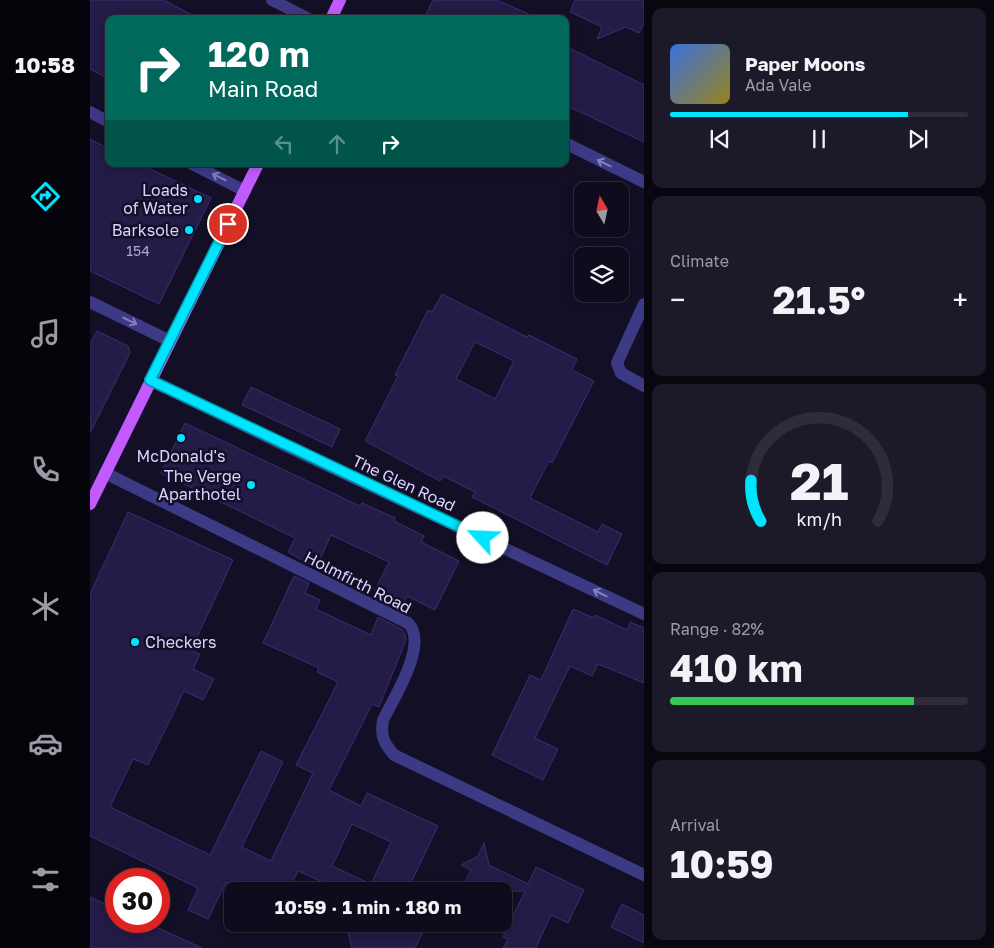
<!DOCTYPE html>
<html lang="en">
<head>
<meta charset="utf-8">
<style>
	:root { --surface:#0e0b1c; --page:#1c1929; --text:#f1f3f6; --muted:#9b9ba3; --line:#2e2b3b; --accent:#00e5ff }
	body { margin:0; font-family:"Golos Text",sans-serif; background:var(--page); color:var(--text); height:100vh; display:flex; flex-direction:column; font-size:19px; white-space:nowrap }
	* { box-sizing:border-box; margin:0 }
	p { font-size:16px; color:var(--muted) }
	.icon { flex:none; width:28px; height:28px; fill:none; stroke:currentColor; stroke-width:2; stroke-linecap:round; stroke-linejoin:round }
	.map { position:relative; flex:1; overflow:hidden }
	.details { display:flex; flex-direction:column; gap:8px; padding:8px; background:#08060f; width:350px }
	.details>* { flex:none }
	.banner { position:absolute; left:15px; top:15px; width:464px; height:152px; border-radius:10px; box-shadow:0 2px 12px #0003,0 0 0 1px var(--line); background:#00695c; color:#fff; overflow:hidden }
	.needle { width:32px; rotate:351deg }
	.controls { position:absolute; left:484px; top:182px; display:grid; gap:10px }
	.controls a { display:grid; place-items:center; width:55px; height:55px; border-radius:10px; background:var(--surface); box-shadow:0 2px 12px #0003,0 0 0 1px var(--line); font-size:25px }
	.speed { position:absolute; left:15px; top:868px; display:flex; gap:10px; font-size:25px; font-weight:700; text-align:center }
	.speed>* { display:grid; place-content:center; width:65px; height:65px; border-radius:50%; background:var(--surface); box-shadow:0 2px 12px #0003,0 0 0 1px var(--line); line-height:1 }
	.speed .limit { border:8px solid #d22; background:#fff; color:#111 }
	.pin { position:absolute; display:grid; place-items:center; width:42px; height:42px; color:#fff; margin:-21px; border:2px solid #fff; border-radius:50%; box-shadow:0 1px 5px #0007 }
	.me { position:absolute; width:55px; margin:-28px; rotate:295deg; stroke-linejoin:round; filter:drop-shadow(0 0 4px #0008) }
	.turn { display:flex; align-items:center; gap:18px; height:105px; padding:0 20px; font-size:22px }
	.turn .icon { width:65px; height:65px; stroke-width:2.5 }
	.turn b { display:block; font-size:35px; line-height:42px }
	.lanes { display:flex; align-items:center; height:48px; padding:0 20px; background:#0003; justify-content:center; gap:25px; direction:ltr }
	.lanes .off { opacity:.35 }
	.big { font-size:38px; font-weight:700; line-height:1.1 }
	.details .card { flex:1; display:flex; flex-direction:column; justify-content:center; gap:8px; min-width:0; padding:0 18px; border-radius:10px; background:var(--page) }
	.details .dial { align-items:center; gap:0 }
	.dial svg { height:130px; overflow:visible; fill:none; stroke:var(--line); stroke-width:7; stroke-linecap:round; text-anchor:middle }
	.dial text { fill:var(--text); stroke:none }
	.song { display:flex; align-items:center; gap:15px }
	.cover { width:60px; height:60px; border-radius:8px; background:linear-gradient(135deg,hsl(220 70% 55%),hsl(50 70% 35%)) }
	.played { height:5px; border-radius:2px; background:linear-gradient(90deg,var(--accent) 80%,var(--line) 80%) }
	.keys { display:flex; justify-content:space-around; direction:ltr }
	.heat { display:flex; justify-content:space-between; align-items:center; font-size:28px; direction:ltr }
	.charge { height:8px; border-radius:4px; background:linear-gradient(90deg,#34c759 82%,var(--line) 0) }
	.trip { position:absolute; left:134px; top:882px; width:288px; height:50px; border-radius:10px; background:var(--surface); box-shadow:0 2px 12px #0003,0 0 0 1px var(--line); font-weight:700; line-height:50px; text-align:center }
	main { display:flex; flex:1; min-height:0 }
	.menu { display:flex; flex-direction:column; width:90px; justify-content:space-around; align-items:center; background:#06040b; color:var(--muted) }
	.menu .icon { width:35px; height:35px }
	.menu .current { color:var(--accent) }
	.menu b { font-size:22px; color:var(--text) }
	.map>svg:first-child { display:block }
</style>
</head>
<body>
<main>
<nav class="menu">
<b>10:58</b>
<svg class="icon current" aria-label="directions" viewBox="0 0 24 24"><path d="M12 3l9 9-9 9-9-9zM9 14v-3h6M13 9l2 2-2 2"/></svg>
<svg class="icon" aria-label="music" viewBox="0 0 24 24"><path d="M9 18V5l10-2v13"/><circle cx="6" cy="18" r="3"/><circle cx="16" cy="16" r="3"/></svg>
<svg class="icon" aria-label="phone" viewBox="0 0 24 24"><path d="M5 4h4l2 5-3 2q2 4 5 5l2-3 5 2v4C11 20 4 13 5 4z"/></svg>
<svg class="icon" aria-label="climate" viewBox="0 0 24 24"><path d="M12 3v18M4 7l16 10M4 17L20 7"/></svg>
<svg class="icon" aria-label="car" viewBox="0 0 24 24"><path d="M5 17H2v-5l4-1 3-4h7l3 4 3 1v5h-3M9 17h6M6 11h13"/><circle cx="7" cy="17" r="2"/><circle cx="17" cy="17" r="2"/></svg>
<svg class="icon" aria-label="filters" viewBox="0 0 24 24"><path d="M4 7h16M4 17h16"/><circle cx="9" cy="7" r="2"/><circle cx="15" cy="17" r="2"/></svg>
</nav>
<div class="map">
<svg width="554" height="948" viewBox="0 0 554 948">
	<rect width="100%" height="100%" fill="#130f26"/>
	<path fill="#241b47" stroke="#3b2d73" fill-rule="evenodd" d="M0,0H74L110,19H19V79L0,69Z
		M343,0H407L450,19H334Z
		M485,0H554V24L549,33L536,27L507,39L512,27L480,12Z
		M475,46L554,85V142L475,105Z
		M0,139L19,149V164H50L121,198L69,304L0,271Z
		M352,294L437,337L439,335L487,359L482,370L504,381L462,463L459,461L440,498L508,532L512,524L532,534L517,565L382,497L385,492L353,476L350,481L275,441L308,376L305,375L338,310L342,312ZM385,342L424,361L405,399L366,379Z
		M7,331L38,346L40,353L0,433V344Z
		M161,387L250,429L242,447L152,405Z
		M95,423L270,506L272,503L305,518L304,521L334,536L331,542L369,561L345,610L317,596L310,610L295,602L296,598L284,592L299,562L241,535L226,568L198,552L205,538L71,473Z
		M38,512L143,560L101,650L110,654L103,669L124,679L113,700L94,691L58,765L43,759L20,807L120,855L171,751L193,762L152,847L181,861L223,773L206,765L248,682L227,672L229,668L173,643L204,576L219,583L215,593L230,600L226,609L281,635L288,617L313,630L315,635L316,640L289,707L282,704L239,790L271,806L277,793L348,826L317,891H238L241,886L208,871L198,891L185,886L182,891H156L136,882L118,919L98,910L108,888L0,836V594ZM262,824L301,842L281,884L242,866Z
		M483,609L504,618L505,615L537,630L540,622L554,628V683L508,664L502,676L480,666L445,738L468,749L453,780L402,755L440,675L451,680Z
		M394,843L399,865L438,884L446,867L494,890L478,923L461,915L446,948H413L418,939L413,937L435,891H371L381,870L371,865L388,856Z
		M0,897L26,909V921H53L112,948H0Z
		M532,904L554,915V943L521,927Z
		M256,924H337L325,948H262Z"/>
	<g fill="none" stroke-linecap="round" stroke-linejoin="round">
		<path stroke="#3d3a85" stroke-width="12" d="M182,0L219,19
			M0,112L19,122
			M475,143L554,182
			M102,164L155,191
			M0,302L80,341
			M554,304L527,363L531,373L554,386
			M60,380L194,445L554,614
			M15,473L318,623C339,643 304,698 293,720C290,736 294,743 304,755L554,875"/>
		<path stroke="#c25bff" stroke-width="12" d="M241,19L250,0
			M0,504L168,164"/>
	</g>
	<defs><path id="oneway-shaft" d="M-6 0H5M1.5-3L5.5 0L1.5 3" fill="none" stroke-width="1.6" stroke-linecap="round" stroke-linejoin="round" transform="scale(1.25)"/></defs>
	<g stroke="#837fbc">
		<use href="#oneway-shaft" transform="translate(514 163) rotate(-154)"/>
		<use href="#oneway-shaft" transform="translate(129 177) rotate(-153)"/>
		<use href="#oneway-shaft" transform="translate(40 321) rotate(26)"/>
		<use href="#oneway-shaft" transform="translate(510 593) rotate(-154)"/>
	</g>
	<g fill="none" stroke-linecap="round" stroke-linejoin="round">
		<g stroke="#0095a6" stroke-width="12">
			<path id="route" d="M138,224L60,380L393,538"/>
		</g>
		<use href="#route" stroke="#00e5ff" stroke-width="9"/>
	</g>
	<g fill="#00e5ff" stroke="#130f26" stroke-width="2">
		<circle cx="108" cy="199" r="5"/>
		<circle cx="99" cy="230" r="5"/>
		<circle cx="91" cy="438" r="5"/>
		<circle cx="161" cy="485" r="5"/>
		<circle cx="45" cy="642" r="5"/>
	</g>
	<g text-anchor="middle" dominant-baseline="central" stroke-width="5" stroke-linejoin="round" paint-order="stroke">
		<g font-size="14" fill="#aca6d1">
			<text x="48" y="250">154</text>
		</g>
		<g font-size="16" fill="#d9d4ff" stroke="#130f26" text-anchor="end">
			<text x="98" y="190">Loads<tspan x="98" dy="18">of Water</tspan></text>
			<text x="89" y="230">Barksole</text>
			<text x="91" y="456" text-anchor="middle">McDonald's</text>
			<text x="151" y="476">The Verge<tspan x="151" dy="18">Aparthotel</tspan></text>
			<text x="55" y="642" text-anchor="start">Checkers</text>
		</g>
		<g font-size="16" fill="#d9d4ff" stroke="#130f26">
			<text transform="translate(314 483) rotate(25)">The Glen Road</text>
			<text transform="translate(268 582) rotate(27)">Holmfirth Road</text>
		</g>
	</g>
</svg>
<div class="controls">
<a><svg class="needle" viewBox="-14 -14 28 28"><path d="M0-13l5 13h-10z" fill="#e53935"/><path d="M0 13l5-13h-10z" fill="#9b9ba3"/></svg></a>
<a><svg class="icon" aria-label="layers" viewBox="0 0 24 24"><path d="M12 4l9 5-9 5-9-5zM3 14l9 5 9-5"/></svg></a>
</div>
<div class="speed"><div class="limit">30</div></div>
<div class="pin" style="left:138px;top:224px;background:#d93025"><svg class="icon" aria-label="arrive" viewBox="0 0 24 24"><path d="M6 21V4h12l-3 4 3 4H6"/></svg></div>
<svg class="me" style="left:393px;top:538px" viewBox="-20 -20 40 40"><circle r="19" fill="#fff"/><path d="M0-13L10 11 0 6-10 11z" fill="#00e5ff"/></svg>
<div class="trip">10:59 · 1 min · 180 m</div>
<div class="banner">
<div class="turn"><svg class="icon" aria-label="right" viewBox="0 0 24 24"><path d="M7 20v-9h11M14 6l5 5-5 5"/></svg><div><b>120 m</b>Main Road</div></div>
<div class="lanes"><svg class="icon off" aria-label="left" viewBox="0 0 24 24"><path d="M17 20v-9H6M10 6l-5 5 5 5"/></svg><svg class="icon off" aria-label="ahead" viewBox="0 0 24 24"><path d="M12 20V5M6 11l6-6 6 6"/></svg><svg class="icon" aria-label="right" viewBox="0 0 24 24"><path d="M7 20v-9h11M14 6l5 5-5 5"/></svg></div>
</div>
</div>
<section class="details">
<div class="card">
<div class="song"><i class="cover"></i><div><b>Paper Moons</b><p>Ada Vale</p></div></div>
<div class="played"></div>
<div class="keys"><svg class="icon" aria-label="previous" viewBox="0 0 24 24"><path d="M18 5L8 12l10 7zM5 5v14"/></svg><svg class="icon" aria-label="pause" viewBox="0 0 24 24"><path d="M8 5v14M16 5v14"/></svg><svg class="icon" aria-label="next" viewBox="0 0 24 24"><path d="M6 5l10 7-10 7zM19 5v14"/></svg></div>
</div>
<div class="card"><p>Climate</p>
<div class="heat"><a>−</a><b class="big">21.5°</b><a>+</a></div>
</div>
<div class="card dial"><svg viewBox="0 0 100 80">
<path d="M14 69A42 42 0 1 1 86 69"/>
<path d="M14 69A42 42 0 0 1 8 44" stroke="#00e5ff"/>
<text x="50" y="56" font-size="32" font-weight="700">21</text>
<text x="50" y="72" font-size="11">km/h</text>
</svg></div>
<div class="card"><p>Range · 82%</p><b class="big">410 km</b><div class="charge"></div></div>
<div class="card"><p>Arrival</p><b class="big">10:59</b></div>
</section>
</main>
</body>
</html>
